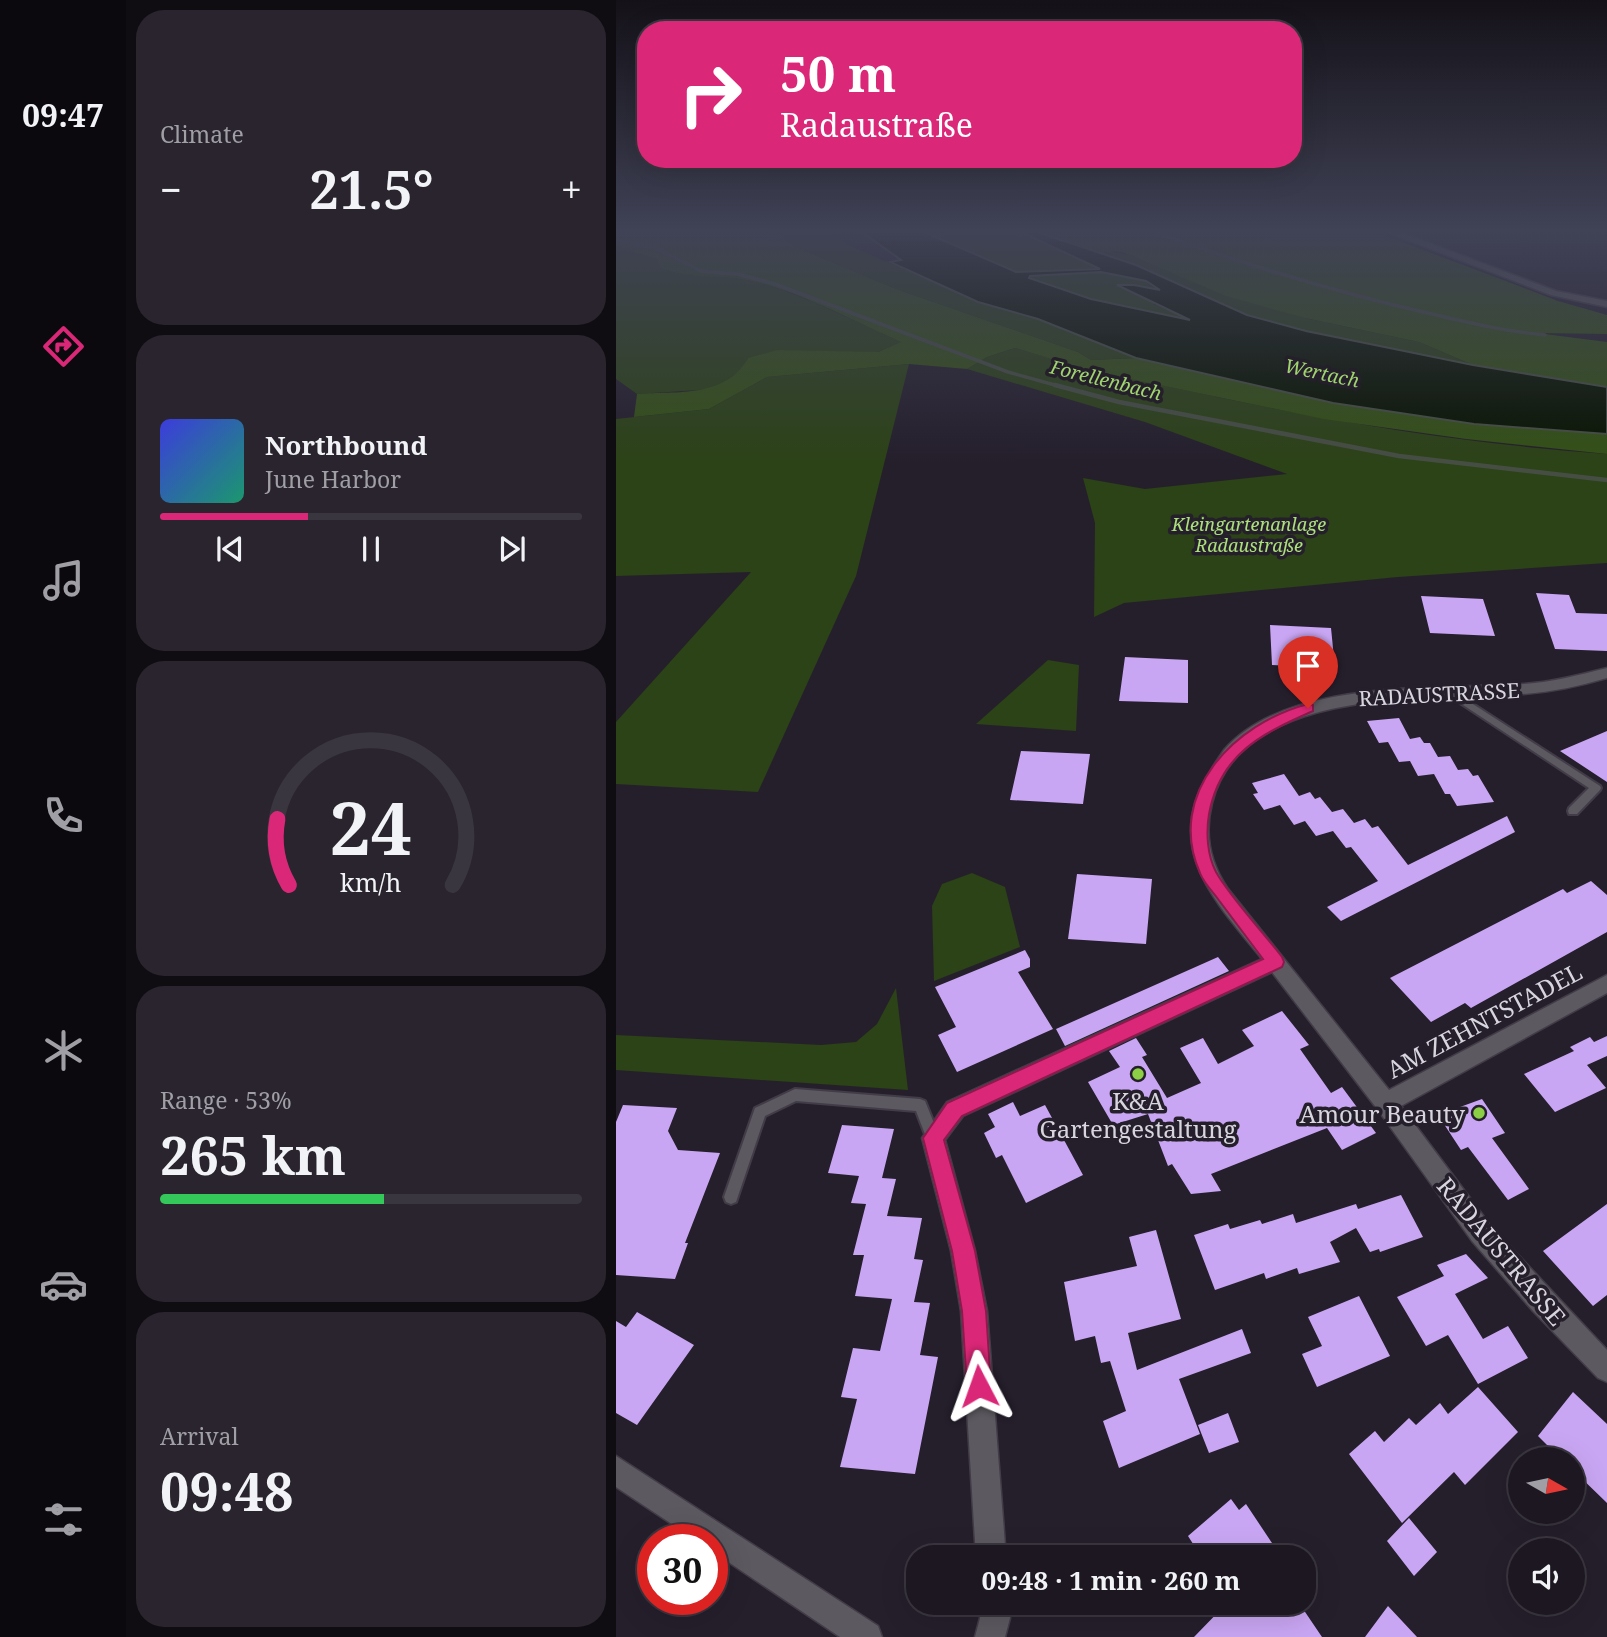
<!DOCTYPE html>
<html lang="en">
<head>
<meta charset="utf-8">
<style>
	:root { --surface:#1c1721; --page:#29242e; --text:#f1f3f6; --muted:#a09fa5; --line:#3a363f; --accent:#db2777 }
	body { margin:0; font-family:"Noto Serif",serif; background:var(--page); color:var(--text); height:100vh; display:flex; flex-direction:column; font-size:26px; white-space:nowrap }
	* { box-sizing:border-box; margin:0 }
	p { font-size:23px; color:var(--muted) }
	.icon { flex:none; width:38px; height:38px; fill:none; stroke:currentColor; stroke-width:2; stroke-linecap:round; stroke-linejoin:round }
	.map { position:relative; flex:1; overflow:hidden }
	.panel { display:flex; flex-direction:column; gap:10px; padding:10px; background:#0f0d12; width:490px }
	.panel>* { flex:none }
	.banner { position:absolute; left:21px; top:21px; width:665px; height:147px; border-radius:28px; box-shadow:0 7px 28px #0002,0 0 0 2px var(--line); background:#db2777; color:#fff; overflow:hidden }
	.needle { width:46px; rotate:99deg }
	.tools { position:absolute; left:892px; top:1447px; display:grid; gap:14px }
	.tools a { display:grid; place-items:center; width:77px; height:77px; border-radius:50%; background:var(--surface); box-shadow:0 7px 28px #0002,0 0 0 2px var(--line); font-size:35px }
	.speed { position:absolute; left:21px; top:1524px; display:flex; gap:14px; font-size:35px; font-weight:700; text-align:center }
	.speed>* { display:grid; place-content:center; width:91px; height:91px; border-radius:50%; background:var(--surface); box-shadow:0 7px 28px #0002,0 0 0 2px var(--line); line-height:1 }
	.speed .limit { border:10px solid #d22; background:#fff; color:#111 }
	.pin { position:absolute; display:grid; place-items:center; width:60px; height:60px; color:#fff; margin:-72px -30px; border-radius:50% 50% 50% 0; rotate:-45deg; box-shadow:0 0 7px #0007 }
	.pin .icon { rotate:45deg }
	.me { position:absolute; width:77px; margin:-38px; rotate:356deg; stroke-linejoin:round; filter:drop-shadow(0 0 5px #0008) }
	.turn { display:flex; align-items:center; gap:24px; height:147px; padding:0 28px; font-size:32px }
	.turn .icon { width:91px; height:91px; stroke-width:2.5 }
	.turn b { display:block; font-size:49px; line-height:60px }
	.big { font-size:52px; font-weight:700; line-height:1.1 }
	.panel .tile { flex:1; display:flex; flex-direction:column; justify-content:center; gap:10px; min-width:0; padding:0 24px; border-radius:28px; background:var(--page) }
	.panel .dial { align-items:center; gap:0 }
	.dial svg { height:182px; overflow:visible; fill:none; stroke:var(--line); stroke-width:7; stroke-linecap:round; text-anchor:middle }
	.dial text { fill:var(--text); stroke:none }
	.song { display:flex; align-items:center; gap:21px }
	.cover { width:84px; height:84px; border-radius:10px; background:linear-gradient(135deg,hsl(240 70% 55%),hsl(160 70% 35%)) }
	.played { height:7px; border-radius:4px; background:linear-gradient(90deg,var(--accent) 35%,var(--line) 35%) }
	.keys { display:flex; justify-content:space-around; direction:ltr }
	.heat { display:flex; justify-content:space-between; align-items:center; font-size:38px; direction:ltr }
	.charge { height:10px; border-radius:5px; background:linear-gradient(90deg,#34c759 53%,var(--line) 0) }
	.trip { position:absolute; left:290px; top:1545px; width:410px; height:70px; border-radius:28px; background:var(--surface); box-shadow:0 7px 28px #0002,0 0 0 2px var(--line); font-weight:700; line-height:70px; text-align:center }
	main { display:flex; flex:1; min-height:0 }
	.dock { display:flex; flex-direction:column; width:126px; justify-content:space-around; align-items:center; background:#0b090d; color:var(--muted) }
	.dock .icon { width:49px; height:49px }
	.dock .on { color:var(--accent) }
	.dock b { font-size:32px; color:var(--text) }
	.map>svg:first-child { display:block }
</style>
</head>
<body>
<main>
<nav class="dock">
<b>09:47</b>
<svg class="icon on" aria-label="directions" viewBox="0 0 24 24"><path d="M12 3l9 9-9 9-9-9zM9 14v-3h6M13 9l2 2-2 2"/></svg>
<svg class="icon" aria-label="music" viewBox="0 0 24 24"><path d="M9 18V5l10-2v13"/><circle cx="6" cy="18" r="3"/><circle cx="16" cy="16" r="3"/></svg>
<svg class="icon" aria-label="phone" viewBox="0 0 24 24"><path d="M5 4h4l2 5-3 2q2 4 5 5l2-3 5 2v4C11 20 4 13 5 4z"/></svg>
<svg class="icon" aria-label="climate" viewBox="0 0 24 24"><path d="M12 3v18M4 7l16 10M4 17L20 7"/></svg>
<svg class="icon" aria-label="car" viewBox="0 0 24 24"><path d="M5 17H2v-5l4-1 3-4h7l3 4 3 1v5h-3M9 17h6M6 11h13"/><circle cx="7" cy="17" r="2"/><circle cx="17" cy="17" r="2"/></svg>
<svg class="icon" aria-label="filters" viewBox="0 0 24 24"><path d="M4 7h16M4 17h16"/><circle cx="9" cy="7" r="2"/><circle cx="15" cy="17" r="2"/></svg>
</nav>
<section class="panel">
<div class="tile"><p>Climate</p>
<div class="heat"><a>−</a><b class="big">21.5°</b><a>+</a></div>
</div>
<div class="tile">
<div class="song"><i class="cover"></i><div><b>Northbound</b><p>June Harbor</p></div></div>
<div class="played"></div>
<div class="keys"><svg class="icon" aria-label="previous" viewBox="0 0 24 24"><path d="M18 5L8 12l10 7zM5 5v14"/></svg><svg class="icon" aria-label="pause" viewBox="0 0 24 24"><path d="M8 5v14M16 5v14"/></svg><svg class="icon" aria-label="next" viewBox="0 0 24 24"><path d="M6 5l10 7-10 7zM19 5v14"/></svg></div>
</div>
<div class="tile dial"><svg viewBox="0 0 100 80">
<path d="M14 69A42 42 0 1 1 86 69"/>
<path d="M14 69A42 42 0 0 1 9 40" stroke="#db2777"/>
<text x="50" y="56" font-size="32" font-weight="700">24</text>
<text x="50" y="72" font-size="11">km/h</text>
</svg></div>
<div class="tile"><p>Range · 53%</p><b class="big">265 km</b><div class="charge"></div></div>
<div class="tile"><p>Arrival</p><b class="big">09:48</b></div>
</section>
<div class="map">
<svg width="991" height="1637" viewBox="0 0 991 1637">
	<rect width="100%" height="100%" fill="#251f2c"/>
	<path fill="#2c4217" d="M157,232H210L230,244L362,302L422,319L520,358L475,360L462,352L280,289L182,248Z
		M308,232H405L486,269L400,272Z
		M0,247L41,259L45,267C73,281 105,274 135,281C184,292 239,322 286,342L262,352L132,358L124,372L98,389L21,394L0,379Z
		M490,251L515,255L689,318L803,342L857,365L690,331L631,315L520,265L481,253Z
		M485,272L530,281L533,285L549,292L537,304L580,322L475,299L413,278L414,276Z
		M399,348C469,369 540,384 611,399C737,425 863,445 991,454V563L782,577L508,603L478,617L479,523L467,478L529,489L671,474L529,422L351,369L371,357Z
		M293,364L240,576L142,792L0,784V722L135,572L0,576V419L93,409L151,377Z
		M432,660L463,665L460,731L360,724Z
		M356,873L389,887L404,947L318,981L316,906L326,884Z
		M280,988L292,1090L0,1070V1035L205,1045L240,1042L261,1024Z"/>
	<path fill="#345016" d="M0,232H157L182,248L280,289L462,352L475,360L520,358L717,403L858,424L991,434V454L850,439L708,419L476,371L399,348L371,357L351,369L293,364L151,377L93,409L18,417L21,394C61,391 110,398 132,358L161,350L262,352L285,342C239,322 183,291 135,281C105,274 73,281 44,267L41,259L0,247Z
		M421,232H760L942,301L991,315V334L921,333L991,342V387L857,365L803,342L689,318L610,296L515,255L501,251L481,253Z"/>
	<path fill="#081300" stroke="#464d43" stroke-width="2" fill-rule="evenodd" d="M246,232H308L400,272L484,269L405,232H421L520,265L631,315L690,331L857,365L991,387V434L858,424L717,403L520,358L422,319L362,302L274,262L285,260ZM485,272L530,281L544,290L518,285H501L574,320L475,299L413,278L414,276Z"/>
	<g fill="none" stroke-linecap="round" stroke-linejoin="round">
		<path stroke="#464d43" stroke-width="3.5" d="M538,232C625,263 713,290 803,311C845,321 886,331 929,335
			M0,241L38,247L85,271L121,274L159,284L392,372L446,387"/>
		<path stroke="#464d43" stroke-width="4.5" d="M439,385L503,402L783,456L991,480"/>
	</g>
	<path fill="#c9a6f3" d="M920,593L953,595L960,613L991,614V651L939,649Z
		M805,596L867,599L879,636L814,633Z
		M654,625L715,628L719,668L656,665Z
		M509,657L572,660V703L503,701Z
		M783,718L794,739L804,737L808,743H814L822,757L834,756L842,770L852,769L857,776L862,775L878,802L841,806L834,794H829L818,774L802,776L794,761L783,762L772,742L763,743L751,721Z
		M991,731V782L944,751Z
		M405,751L474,754L467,804L394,800Z
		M668,774L683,796L694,792L699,799L704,797L716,812L727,809L738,823L749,819L756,828L762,826L792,865L891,816L899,832L725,921L711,907L762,881L735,847L730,848L717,831L700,836L689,821L678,825L664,805L648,810L637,794L642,793L636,783Z
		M461,874L536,879L530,944L452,939Z
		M975,881L991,895V932L855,1008L849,1003L815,1022L774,978L947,889L951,893Z
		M409,950L414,959V967L402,972L437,1029L341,1072L322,1035L340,1027L319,987Z
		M602,957L613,971L449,1046L440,1029Z
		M666,1011L693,1045L684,1049L715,1093L726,1087L760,1133L726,1150L711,1128L595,1174L605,1191L575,1194L556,1164L552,1166L532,1114L497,1125L472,1082L504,1067L493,1051L520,1038L531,1055L526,1057L551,1098L585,1083L564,1048L587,1038L602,1064L638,1046L626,1030Z
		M991,1036V1056L971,1065L990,1088L939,1112L908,1074L958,1051L954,1047L974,1037L978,1042Z
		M866,1099L889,1133L876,1138L913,1189L892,1200L852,1147L845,1150L822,1115Z
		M397,1102L404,1116L429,1105L467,1175L410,1203L386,1155L380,1158L368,1133L379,1127L372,1114Z
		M7,1105L61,1108L52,1131L62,1150L104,1153L69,1243H72L59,1279L0,1275V1122Z
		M226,1125L278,1129L266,1178L280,1179L271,1216L306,1218L298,1259L307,1260L298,1302L314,1303L304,1355L322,1357L299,1474L224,1467L241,1399L225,1397L237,1348L264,1351L276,1299L239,1296L248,1255H237L250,1204L235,1203L243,1176L212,1173Z
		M785,1195L807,1237L764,1252L763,1249L754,1252L740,1228L714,1242L724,1262L683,1274L681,1268L650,1279L648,1273L599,1290L578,1235L612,1224L614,1229L644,1220L646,1224L677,1214L680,1223L740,1204L742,1209Z
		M991,1204V1295L977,1306L927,1251Z
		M540,1230L565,1319L512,1333L521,1370L626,1329L635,1353L563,1379L584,1434L503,1468L487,1421L510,1411L494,1361L485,1363L479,1336L459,1341L448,1282L521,1266L513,1237Z
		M850,1254L872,1278L839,1294L867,1339L892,1326L912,1358L862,1384L832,1335L810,1346L781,1297L828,1276L821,1265Z
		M743,1296L774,1356L701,1387L686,1354L706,1346L692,1317Z
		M21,1312L78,1345L21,1425L0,1413V1321L10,1327Z
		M862,1387L902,1432L849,1485L838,1472L786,1523L733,1454L759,1431L768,1442L793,1418L800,1425L824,1403L832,1414Z
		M957,1392L991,1424V1503L957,1470V1460H946L922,1436Z
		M612,1413L623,1442L593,1453L582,1425Z
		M615,1499L623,1510L630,1504L666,1558H586L572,1536Z
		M793,1518L821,1552L798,1576L771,1541Z
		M611,1603H683L706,1637H578Z
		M772,1606L801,1637H749Z"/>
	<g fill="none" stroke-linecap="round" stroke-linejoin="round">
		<g stroke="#423c48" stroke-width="4">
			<path id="service" d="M832,688L984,786L985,788L984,790L961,814H953L952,811L953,808L973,788L829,693L827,691L829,689Z
				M179,1089L304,1099L309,1101L324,1138L322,1142L317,1144L312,1142L300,1111L180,1101L149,1116L120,1202L115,1204L110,1202L108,1197L139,1108Z"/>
		</g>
		<g stroke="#423c48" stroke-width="3">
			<path id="minor" d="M991,668V678C964,686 936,692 907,694C815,700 625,685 596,803C588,834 594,863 612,889L773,1090L991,975V993L785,1106L874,1225L991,1350V1382L982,1378L917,1311L856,1241L762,1110L656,972L347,1116L329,1140L359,1251L371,1311L390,1558H360L345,1311L335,1251L306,1138L331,1102L646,959C600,902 545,848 594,772C598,765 603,757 608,750C671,678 820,690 908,684C936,682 963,675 991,668Z
				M0,1456L262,1626L266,1637H224L96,1551V1540H80L0,1487Z
				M363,1603H393L394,1618L389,1637H359L364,1618Z"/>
		</g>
		<g stroke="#423c48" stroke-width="3">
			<path id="tertiary" d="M771,232H784L940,291L991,301V307L935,295Z"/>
		</g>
		<use href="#service" fill="#5c5960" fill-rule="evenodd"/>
		<use href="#minor" fill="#5c5960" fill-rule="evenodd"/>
		<use href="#tertiary" fill="#5c5960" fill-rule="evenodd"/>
	</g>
	<linearGradient id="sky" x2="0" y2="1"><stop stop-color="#141118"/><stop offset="0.5" stop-color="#404256"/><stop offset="1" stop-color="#404256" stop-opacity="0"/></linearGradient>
	<rect width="991" height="462" fill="url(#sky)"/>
	<path fill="#db2777" stroke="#8e194d" stroke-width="2" d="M692,704L697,705V711C645,734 604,754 593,814C590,832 591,855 600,872C614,897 647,932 666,957L668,962L666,967L346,1116L328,1140L359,1251L370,1311L375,1386L372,1395L363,1398L355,1395L351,1386L346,1311L336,1251L307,1138L331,1103L647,959C632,939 617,919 602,899C596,891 588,883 584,873C549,793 619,723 692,704Z"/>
	<g fill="#8cce45" stroke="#251f2c" stroke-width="2.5">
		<circle cx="522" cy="1074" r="7"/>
		<circle cx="863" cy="1113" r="7"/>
	</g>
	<g text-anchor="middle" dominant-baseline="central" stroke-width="7" stroke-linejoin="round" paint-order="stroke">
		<g font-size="18" font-style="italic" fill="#abe07a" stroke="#251f2c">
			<text x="633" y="524">Kleingartenanlage<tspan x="633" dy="21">Radaustraße</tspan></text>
		</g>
		<g font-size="19" font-style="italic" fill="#9fd46e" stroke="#251f2c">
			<text transform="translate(706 373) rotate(12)">Wertach</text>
			<text transform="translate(490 380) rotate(14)">Forellenbach</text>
		</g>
		<g font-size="21" fill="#d8d5de" stroke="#251f2c">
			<text transform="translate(823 694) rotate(-3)">RADAUSTRASSE</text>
		</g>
		<g font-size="24" fill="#d8d5de" stroke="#251f2c">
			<text transform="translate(868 1020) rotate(-28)">AM ZEHNTSTADEL</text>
			<text transform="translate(886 1251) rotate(50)">RADAUSTRASSE</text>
		</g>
		<g font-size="24" fill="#d8d5de" stroke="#251f2c">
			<text x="522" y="1100">K&amp;A<tspan x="522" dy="28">Gartengestaltung</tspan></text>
			<text x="849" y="1113" text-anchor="end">Amour Beauty</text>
		</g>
	</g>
</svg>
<div class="tools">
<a><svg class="needle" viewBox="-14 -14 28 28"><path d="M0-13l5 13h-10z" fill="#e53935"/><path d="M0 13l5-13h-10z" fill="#a09fa5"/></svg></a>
<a><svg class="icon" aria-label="sound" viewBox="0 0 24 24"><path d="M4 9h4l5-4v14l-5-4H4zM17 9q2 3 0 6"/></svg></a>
</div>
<div class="speed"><div class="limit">30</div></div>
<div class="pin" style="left:692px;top:708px;background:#d93025"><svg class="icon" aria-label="arrive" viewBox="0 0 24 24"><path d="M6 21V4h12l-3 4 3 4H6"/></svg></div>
<svg class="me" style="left:363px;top:1386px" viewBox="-20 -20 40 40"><path d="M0-17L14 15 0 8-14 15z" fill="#db2777" stroke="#fff" stroke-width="4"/></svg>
<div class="trip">09:48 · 1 min · 260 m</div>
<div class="banner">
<div class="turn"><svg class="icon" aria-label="right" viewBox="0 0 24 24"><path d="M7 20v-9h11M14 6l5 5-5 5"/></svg><div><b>50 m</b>Radaustraße</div></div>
</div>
</div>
</main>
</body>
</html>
